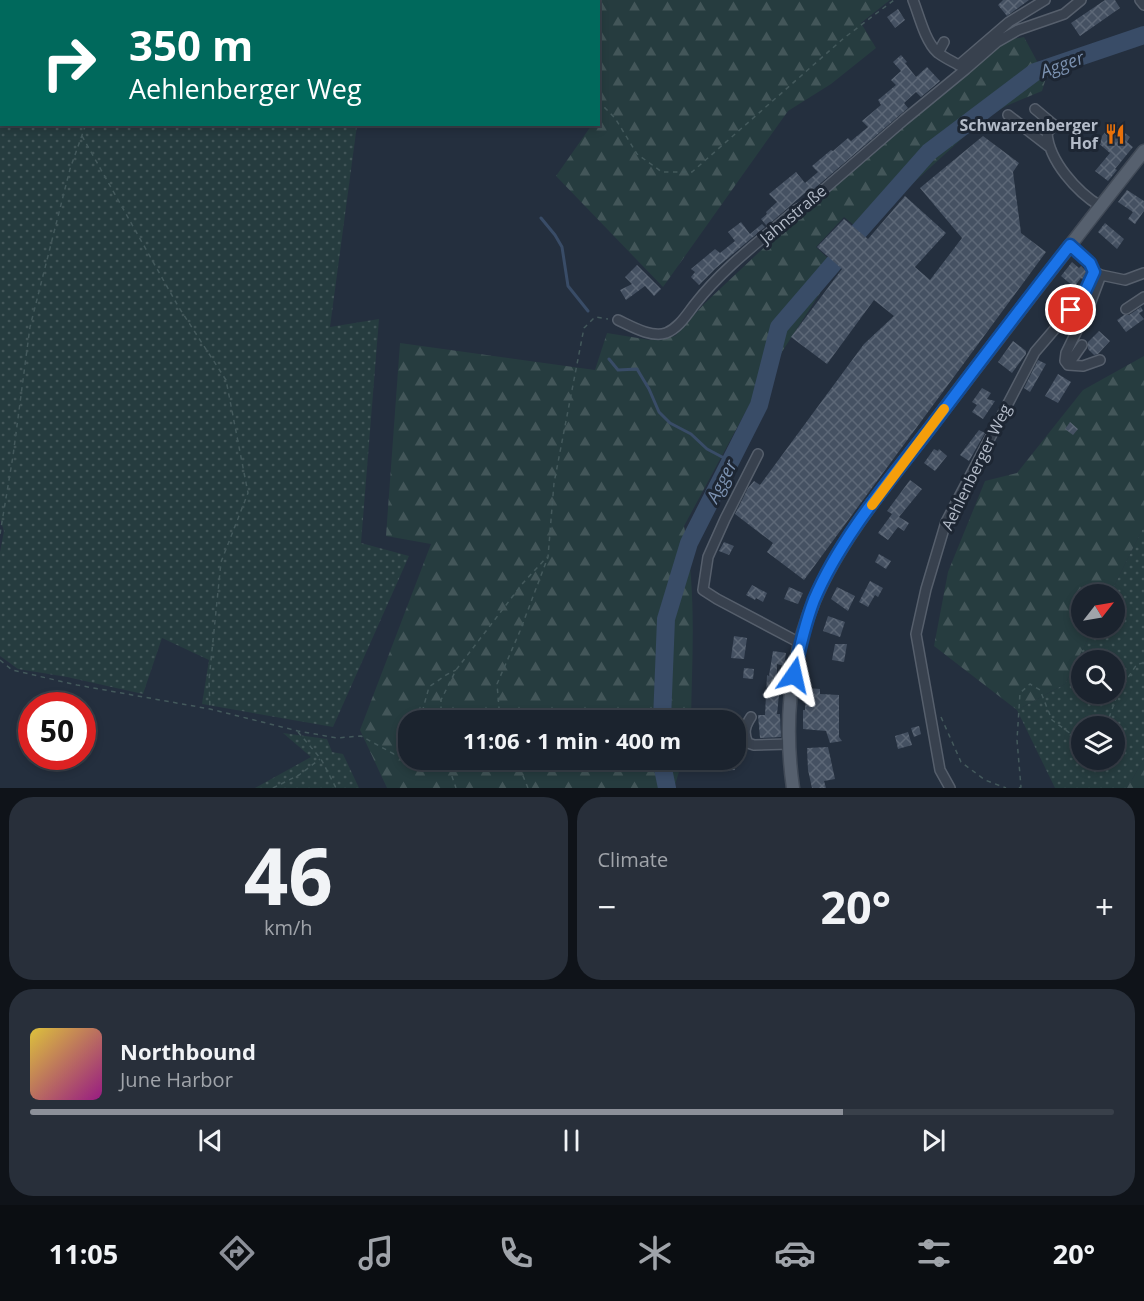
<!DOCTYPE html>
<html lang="en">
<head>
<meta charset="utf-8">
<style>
	:root { --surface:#1b232e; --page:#282f3a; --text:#f1f3f6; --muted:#a0a4aa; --line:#39404a; --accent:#8c9099 }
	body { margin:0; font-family:"Open Sans",sans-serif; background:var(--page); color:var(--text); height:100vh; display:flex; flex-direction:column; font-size:22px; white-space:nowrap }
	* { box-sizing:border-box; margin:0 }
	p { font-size:20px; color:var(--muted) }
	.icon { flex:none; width:33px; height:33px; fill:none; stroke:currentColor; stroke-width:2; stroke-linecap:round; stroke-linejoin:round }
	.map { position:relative; height:788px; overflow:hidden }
	.details { display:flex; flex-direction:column; gap:9px; padding:9px; background:#0f1319; flex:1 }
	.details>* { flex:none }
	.guide { position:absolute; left:0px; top:0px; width:600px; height:126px; box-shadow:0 3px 9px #0003,0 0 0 2px var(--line); background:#00695c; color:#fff; overflow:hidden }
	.needle { width:39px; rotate:59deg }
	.fabs { position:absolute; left:1071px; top:584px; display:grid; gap:12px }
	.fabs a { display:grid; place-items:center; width:54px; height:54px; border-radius:50%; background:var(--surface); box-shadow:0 3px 9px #0003,0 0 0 2px var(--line); font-size:30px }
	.speed { position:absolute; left:18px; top:692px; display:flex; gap:12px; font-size:30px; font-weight:700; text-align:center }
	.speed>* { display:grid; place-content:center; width:78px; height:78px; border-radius:50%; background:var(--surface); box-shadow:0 3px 9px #0003,0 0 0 2px var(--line); line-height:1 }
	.speed .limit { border:9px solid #d22; background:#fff; color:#111 }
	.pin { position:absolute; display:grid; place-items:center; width:51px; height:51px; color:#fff; margin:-26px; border:3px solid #fff; border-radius:50%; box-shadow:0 2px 6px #0007 }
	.me { position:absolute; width:66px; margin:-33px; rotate:11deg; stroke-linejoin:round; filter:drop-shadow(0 0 4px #0008) }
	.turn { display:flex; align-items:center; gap:21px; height:126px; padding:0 30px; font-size:27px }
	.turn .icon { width:78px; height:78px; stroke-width:2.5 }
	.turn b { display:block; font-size:42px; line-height:51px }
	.big { font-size:45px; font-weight:700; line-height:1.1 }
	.details .widget { flex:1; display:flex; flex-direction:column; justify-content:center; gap:9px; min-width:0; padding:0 21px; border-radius:24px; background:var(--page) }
	.details .dial { align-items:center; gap:0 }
	.dial b { font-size:78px; line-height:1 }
	.song { display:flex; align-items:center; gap:18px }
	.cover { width:72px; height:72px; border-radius:9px; background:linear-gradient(135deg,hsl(50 70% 55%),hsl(310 70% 35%)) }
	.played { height:6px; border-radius:3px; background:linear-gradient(90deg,var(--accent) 75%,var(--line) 75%) }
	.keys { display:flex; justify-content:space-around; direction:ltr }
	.heat { display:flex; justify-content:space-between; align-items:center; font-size:33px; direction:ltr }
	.details .tiles { flex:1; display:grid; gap:9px; grid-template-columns:1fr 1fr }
	.widget:last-child { grid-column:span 2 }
	.trip { position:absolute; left:398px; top:710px; width:348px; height:60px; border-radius:24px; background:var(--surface); box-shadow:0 3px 9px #0003,0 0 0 2px var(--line); font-weight:700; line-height:60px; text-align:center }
	.tabs { display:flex; height:96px; justify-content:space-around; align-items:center; background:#0b0e12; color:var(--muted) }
	.tabs .icon { width:42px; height:42px }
	.tabs .active { color:var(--accent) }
	.tabs b { font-size:27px; color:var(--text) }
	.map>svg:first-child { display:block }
</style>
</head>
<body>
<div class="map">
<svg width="1144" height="788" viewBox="0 0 1144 788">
	<defs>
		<pattern id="green-dots" width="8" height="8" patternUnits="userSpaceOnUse" patternTransform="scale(1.5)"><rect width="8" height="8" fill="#263c3f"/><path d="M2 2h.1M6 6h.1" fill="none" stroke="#435659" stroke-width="1.8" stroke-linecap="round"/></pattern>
		<pattern id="forest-firs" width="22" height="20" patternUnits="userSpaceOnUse" patternTransform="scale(1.5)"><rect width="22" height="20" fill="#263c3f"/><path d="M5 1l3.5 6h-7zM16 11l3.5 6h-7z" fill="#435659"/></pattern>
		<pattern id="building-cross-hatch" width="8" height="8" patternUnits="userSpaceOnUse" patternTransform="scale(1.5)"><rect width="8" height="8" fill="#455162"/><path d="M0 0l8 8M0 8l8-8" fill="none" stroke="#5d6877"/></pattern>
	</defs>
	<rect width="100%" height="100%" fill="#242f3e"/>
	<path fill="url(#green-dots)" fill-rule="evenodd" d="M0,0H382L381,2H2V124L357,125L330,327L379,319L361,543L409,556L333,727L202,704L209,660L162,638L143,694L67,677L18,669L0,656V552L4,531L0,519Z
		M1144,526V759L1127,788H1055L1017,710L1065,684L1094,627H1114V594H1110ZM1082,660H1114V693H1082ZM1082,726H1114V759H1082Z
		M283,733L327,739L332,752L343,754L359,788H255L311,757Z"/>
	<path fill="url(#forest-firs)" d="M421,0H890L861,23L876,48L831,84L788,111L663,287L556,176L591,126L589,125L598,124V2H422Z
		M1024,37L1046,78L1042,91L1006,106L979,123L910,186L865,234L844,217L816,247L837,267L759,387L684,526C697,589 692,656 691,720H408V759H683L674,788H387L360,730L431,544L386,536L400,343L595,370L607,333L650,340L675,336L705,303L788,225L849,175L970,69L1007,40Z
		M1144,356V526L1110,594H1082V627H1094L1065,684L1017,710L934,646L948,572L985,481L1017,473L1083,390Z
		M1144,759V788H1127Z"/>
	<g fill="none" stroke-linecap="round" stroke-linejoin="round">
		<path stroke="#394c67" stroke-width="3" d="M541,218L555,235L562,247L568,286L588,311
			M609,359L618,370L637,369L649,389L659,412L670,423L691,434L707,449L724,458L726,471"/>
		<path stroke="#394c67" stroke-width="18" d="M859,231L929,152L1035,72L1144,35
			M662,720L666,619L689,543L759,405L779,327L834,263
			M661,759L667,788"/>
	</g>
	<path fill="url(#building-cross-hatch)" d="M1003,0H1029L1007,16L998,5Z
		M1105,0H1115L1120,8L1080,36L1071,23Z
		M898,9L905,20L895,28L887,17Z
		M901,55L907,62L905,63L916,77L927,67L940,81L921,97L916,92L904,103L908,108L807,195L805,193L767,226L761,219L767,214L766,212L777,202L769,194L796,172L805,183L818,172L812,166L831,150L833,151L848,138L851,141L868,127L862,121L881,105L878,100L896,85L891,80L901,71L893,62Z
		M1111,122L1130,137L1127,142L1133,147L1115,169L1117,170L1108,181L1095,171L1110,153L1097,142L1107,130L1105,129Z
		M983,136L1019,163L1013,172L1021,233L1046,252L804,580L767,552L773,543L735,514L748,488L754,481L760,485L864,344L894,316L874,300L827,364L791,337L842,269L817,247L844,219L868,239L905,196L946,233L915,267L930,280L962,238L920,188Z
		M1127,190L1144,201V211L1135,224L1128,219L1133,212L1118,202Z
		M741,222L750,234L762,224L765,227L716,268L699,285L691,277L695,272L691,269L715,249L720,253L735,241L728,232Z
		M1105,223L1124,239L1117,249L1098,232Z
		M1072,262L1079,268L1081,266L1087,272L1084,277L1082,279L1081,278L1074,287L1061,276Z
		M637,265L661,289L654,296L645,286L626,300L620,290L632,284L625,277Z
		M1141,307L1143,311L1139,313L1144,319L1126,332L1117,320L1124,315H1129Z
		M1099,331L1110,341L1098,354L1094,355L1088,349V342Z
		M1013,341L1026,351V354L1012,373L998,362Z
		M1038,360L1046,364L1030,392L1024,388Z
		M1058,374L1071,382L1058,403L1045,396Z
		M982,388L991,393L987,399L995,401L983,419L972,412L977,405L972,402Z
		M1070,422L1078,429L1073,435L1065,429Z
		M979,430L985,433L969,461L960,455Z
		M934,449L938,451L939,449L947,456L935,471L924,463Z
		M910,480L922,489L899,517L909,523L904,531L898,527L888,540L878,533L892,514L887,511Z
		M724,542L734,546L729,555L719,551Z
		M879,554L891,561L886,569L875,562Z
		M870,581L883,588L878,597L875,595L868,607L859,602Z
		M752,585L767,593L763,602L756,598L755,600L746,595Z
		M789,587L803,593L798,604L784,599Z
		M837,587L855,596L848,611L831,599Z
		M828,616L845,622L840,637L823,631Z
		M734,636L747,638L744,659L731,658Z
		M835,644H847L844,662L832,660Z
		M773,651L786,653L784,666L777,664V681H783L781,695H779L777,714H780L781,737L760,738L758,715H765L767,675L769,676Z
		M744,668L754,669L753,679L743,678Z
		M806,688L820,689V694L839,695V737L842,741L830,743L826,731L803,729V710H805Z
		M919,726L921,734L914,737L911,728Z
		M908,732L912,745L898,749L895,736Z
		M828,747L835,779L824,781L826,788H812L808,770L807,748Z
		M719,759H734L735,770L720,771Z"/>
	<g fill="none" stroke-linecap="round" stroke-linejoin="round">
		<g stroke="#565f6c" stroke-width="12">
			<path id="minor" d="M913,0C919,15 925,41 937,52C944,58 954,62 962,67
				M1140,0L1144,5
				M938,53L944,42
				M959,65L1009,22L1045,0
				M1035,109L1054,125L1047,133C1049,161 1077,192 1100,206
				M1008,115L1048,146
				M1094,272L1101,275L1090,304L1066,353L1065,361L1068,365L1083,366L1100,360
				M1101,275L1125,280L1144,273
				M1126,309L1144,297
				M618,320C631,326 651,338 666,333C679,328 687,314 695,304C723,268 761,240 796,210L807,204L904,120L966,69L997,42L1018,30L1064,14L1081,0
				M1068,365L1082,345
				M758,454L725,519L708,557L703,590L717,599L800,643
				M751,717C745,726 743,733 748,743L754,745L789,744
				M950,788L940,770L916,634L926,589L946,522L1035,352L1083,296L1094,272L1090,263L1070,245"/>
		</g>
		<g stroke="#414a57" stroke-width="15">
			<path id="major" d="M793,788C784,725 790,660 814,601C840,538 892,478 933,424C1003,332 1073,241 1144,151"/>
		</g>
		<path stroke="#44595c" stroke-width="1.5" stroke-dasharray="4.5 4.5" stroke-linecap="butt" d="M475,0L476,2
			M121,2V0
			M598,101L615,118L637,154L662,172H692L844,38L894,0
			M82,136L178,306L226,380L248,493L221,562L209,680L210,709
			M0,534L13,456L30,327L70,169L86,124
			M0,660L12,670L77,685L210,709L298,731L337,738L361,736L394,754L408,738
			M941,717L961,762L985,780L1006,788
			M420,720L429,687L446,675L456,670
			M441,720V700L456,670L523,583L547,557
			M500,720L497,684L520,631L548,557L554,483L584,328L595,317L608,319
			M1106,726L1118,693L1137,664L1144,663
			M298,732L321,759L336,788
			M446,759L456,788
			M516,759L528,788
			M273,788L299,775L320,759
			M1019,788L1021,787L1017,740L1020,693L1030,684L1040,690L1052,720L1082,742"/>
		<use href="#minor" stroke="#38414e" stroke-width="9"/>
		<use href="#major" stroke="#56606e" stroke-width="12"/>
	</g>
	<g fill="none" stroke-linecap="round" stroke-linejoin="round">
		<g stroke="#114b97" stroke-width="15">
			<path id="route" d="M794,675C799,650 805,624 814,600C841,536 892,478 934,423C979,363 1024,304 1070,245L1090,263L1094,272L1083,296L1071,310"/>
		</g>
		<use href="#route" stroke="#1a73e8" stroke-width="10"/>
		<path stroke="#f59e0b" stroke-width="10" d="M872,505L944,409"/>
	</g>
	<defs>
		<g id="restaurant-bare" transform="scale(1.62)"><path d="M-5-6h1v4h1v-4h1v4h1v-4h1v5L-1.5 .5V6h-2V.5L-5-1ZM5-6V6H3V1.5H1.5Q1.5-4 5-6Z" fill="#e8710a" stroke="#1d2633" stroke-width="2.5" paint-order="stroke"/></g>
	</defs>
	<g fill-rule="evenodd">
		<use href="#restaurant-bare" x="1115" y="134"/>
	</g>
	<g text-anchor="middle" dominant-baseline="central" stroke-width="6" stroke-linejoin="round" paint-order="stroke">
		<g font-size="16" font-weight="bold" fill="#b4bcc9" stroke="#1d2633" text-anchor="end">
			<text x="1098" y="125">Schwarzenberger<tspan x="1098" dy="18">Hof</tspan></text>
		</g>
		<g font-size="16" fill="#b4bcc9" stroke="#1d2633">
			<text transform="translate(793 214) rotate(-40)">Jahnstraße</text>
			<text transform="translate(976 467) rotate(-64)">Aehlenberger Weg</text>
		</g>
		<g font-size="18" font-style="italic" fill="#7c92b1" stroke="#1d2633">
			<text transform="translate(1062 64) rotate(-20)">Agger</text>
			<text transform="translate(721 481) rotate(-63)">Agger</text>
		</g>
	</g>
</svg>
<div class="fabs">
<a><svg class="needle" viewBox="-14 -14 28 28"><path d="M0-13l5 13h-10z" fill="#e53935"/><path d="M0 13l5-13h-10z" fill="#a0a4aa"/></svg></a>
<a><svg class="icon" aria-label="search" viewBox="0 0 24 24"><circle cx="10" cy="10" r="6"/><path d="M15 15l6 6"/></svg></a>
<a><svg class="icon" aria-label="layers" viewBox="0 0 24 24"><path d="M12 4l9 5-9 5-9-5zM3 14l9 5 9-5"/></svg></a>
</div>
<div class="speed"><div class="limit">50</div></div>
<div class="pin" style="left:1071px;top:310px;background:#d93025"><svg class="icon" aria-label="arrive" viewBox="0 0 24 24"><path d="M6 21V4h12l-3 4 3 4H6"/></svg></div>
<svg class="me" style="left:794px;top:675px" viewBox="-20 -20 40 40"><path d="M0-17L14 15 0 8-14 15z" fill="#1a73e8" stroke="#fff" stroke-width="4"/></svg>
<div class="trip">11:06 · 1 min · 400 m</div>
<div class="guide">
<div class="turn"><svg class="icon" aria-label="right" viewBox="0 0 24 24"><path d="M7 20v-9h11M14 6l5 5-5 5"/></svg><div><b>350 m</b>Aehlenberger Weg</div></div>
</div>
</div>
<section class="details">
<div class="tiles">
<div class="widget dial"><b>46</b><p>km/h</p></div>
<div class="widget"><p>Climate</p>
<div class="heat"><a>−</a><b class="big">20°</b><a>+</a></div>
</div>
<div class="widget">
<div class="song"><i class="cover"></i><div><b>Northbound</b><p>June Harbor</p></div></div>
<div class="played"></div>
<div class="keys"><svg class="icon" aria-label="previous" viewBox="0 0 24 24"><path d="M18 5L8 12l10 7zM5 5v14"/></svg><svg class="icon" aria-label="pause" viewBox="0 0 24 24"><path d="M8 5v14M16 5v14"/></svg><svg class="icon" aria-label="next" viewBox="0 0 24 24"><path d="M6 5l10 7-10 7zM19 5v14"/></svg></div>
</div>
</div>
</section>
<nav class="tabs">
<b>11:05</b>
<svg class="icon active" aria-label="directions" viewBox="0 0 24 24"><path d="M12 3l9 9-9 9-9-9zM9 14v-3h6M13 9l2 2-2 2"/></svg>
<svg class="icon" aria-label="music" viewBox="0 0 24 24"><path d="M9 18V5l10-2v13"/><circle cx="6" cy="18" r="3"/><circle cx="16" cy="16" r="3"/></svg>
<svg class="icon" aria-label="phone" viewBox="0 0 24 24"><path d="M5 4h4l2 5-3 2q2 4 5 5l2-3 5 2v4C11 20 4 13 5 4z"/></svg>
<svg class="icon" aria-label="climate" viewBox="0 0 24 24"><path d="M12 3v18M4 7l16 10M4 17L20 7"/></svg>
<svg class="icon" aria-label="car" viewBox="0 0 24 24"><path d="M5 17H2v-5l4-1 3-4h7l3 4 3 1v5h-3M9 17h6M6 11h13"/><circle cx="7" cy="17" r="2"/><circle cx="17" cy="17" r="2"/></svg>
<svg class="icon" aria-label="filters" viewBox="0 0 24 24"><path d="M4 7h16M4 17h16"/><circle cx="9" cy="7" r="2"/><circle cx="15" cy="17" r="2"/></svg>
<b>20°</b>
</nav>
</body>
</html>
